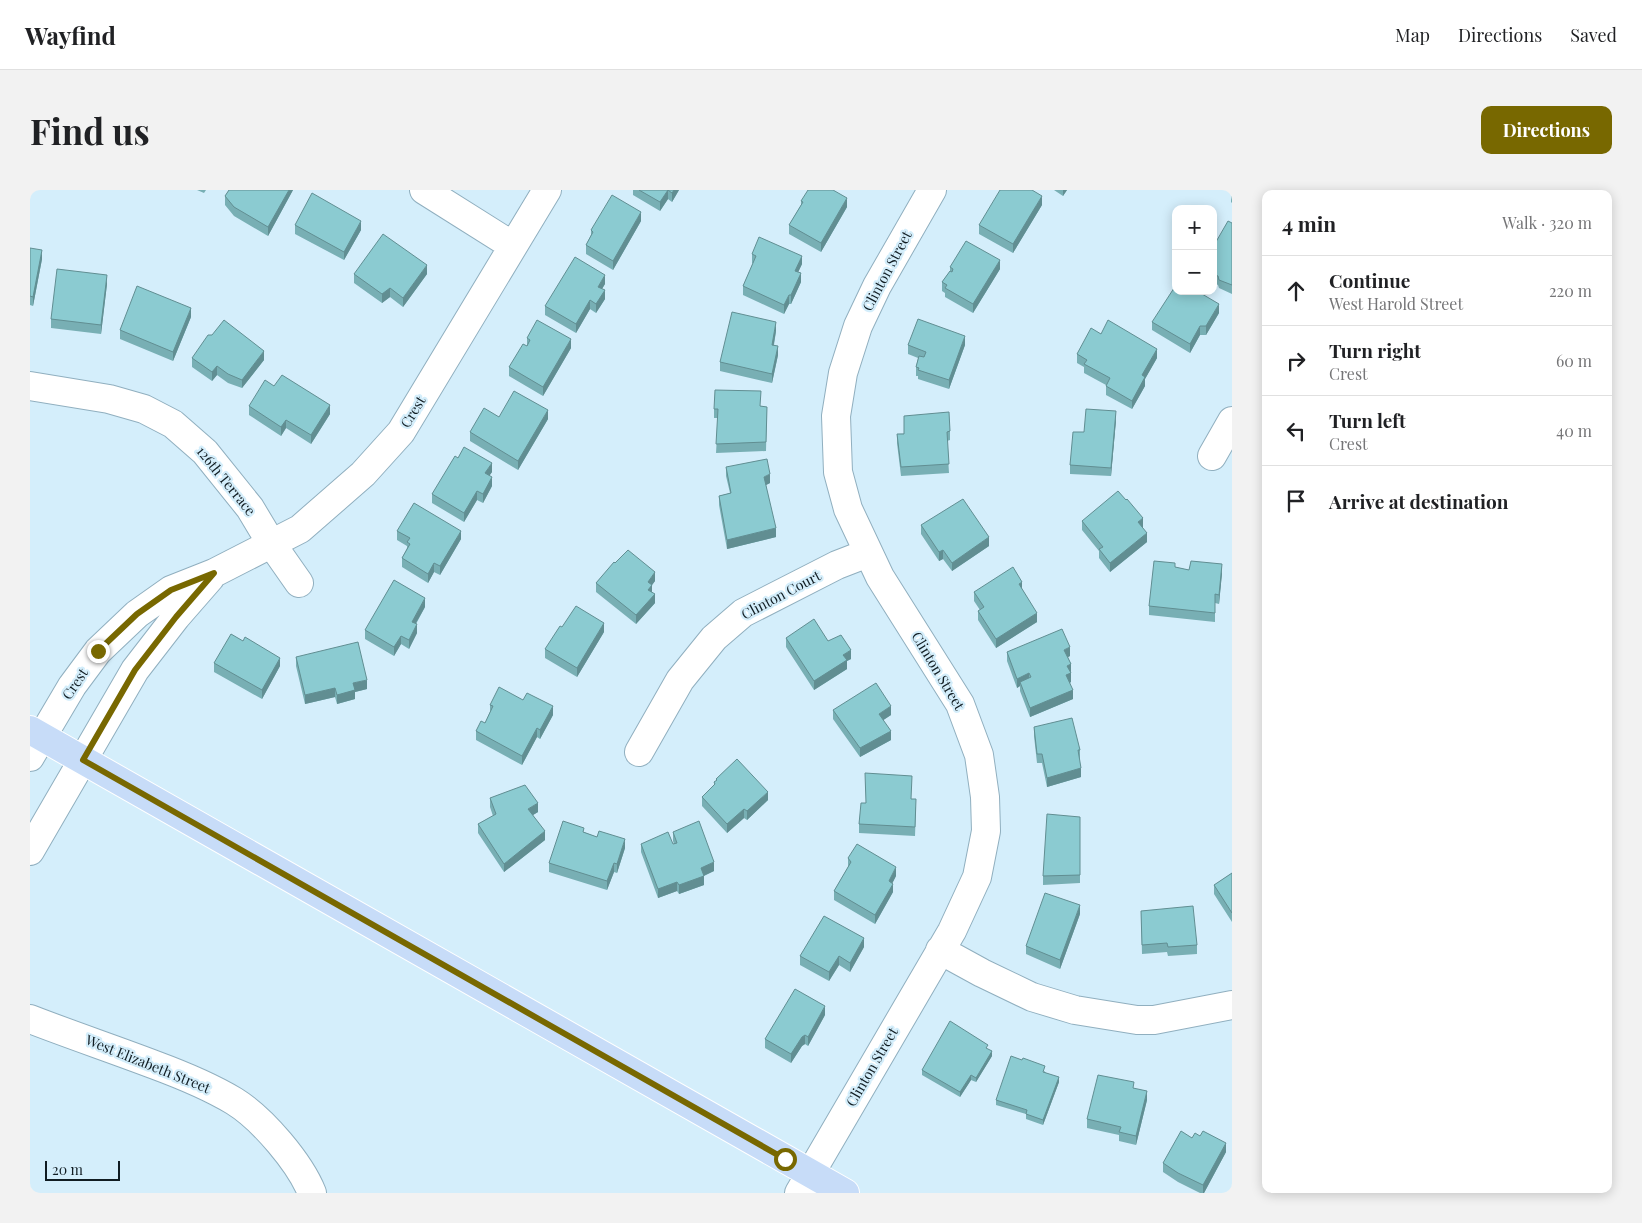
<!DOCTYPE html>
<meta charset="utf-8">
<style>
body{margin:0;font-family:"Playfair Display",serif;background:#f2f2f2;color:#202124}
.controls{position:absolute;right:15px;top:15px;display:grid;overflow:hidden;border-radius:10px;box-shadow:0 2px 12px #0003}
.controls button{width:45px;height:45px;display:grid;place-items:center;padding:0;border:0;border-bottom:1px solid #e0e0e0;background:#fff;color:#202124;font:25px sans-serif}
.scale{position:absolute;left:15px;bottom:12px;width:75px;box-sizing:border-box;padding-left:5px;border:2px solid #101c22;border-top:0;font-size:14px;line-height:18px;white-space:nowrap;color:#101c22;-webkit-text-stroke:4px #d4eefb;paint-order:stroke}
.stop{position:absolute;width:15px;height:15px;margin:-11px;border:4px solid #786800;border-radius:50%;background:#fff}
.stop.end{background:#786800;border-color:#fff;box-shadow:0 1px 5px #0008}
.list{margin:0;padding:0;list-style:none}
h2{display:flex;justify-content:space-between;align-items:center;height:65px;margin:0;padding:0 20px;font-size:21px}
h2 small{font-size:16px;font-weight:400;color:#757577}
.list li{display:grid;grid-template-columns:32px 1fr auto;gap:15px;align-items:center;box-sizing:border-box;height:70px;padding:0 20px;border-top:1px solid #e0e0e0}
.list b{display:block;font-size:19px;white-space:nowrap}
.list p{margin:0;font-size:16px;white-space:nowrap;color:#757577}
.list em{font-size:16px;font-style:normal;color:#757577}
.icon{flex:none;width:28px;height:28px;fill:none;stroke:currentColor;stroke-width:2;stroke-linecap:round;stroke-linejoin:round}
.map{position:relative;flex:none;width:1202px;height:1003px;overflow:hidden;border-radius:10px}
header{display:flex;align-items:center;gap:30px;box-sizing:border-box;height:70px;padding:0 25px;background:#fff;border-bottom:1px solid #e0e0e0}
header strong{font-size:24px}
nav{display:flex;gap:28px;margin-inline-start:auto;font-size:18px}
.intro{display:flex;align-items:center;justify-content:space-between;box-sizing:border-box;height:120px;padding:0 30px}
h1{margin:0;font-size:35px}
.button{padding:12px 22px;border-radius:10px;background:#786800;color:#fff;font-size:18px;font-weight:700}
main{display:flex;gap:30px;padding:0 30px}
aside{flex:1;background:#fff;border-radius:10px;box-shadow:0 2px 12px #0003}
.map>svg:first-child{display:block}
</style>
<header>
<strong>Wayfind</strong>
<nav><a>Map</a><a>Directions</a><a>Saved</a></nav>
</header>
<div class="intro"><h1>Find us</h1><a class="button">Directions</a></div>
<main>
<div class="map">
<svg width="1202" height="1003" viewBox="0 0 1202 1003">
<rect width="100%" height="100%" fill="#d4eefb"/>
<g fill="none" stroke-linecap="round" stroke-linejoin="round">
<defs>
<path id="minor" d="M394 0 483 56
M0 196 79 209 114 219 143 234 175 262 220 318 241 353 269 393
M1182 266 1202 231
M609 562 650 490 684 448 713 423 807 375 838 363
M0 567 42 496 68 461 107 424 141 400 184 383 270 339 333 284 371 242 517 0
M0 661 105 480 146 427 180 388
M910 760 952 783 1002 807 1045 820 1107 830H1124L1202 815
M0 829C41 845 83 859 125 875 152 885 179 896 204 911 233 929 270 973 282 1003
M769 1003 922 741 947 687 956 641 955 607 949 565 930 514 850 387 818 319 808 282 806 226 813 183 828 136 847 96 902 0"/>
<path id="major" d="M0 540 815 1003"/>
</defs>
<!-- minor casing -->
<use href="#minor" stroke="#90afbf" stroke-width="30"/>
<!-- major casing -->
<use href="#major" stroke="#fff" stroke-width="30"/>
<!-- minor -->
<use href="#minor" stroke="#fff" stroke-width="28"/>
<!-- major -->
<use href="#major" stroke="#c7dcf8" stroke-width="28"/>
</g>
<!-- wall -->
<path fill="#78afb4" d="M167 0H176L174 3Z
M199 0H263L238 46 204 26 195 15V6Z
M603 0H649L642 12 638 9 630 21 603 5Z
M1024 0H1037L1033 6Z
M1202 1V13L1201 12V3Z
M771 11 817 17 791 62 759 44V35L771 15Z
M1012 15 983 63 949 44V35Z
M611 31 583 80 556 64V55L561 45V40Z
M1202 33V104L1189 98 1188 95 1183 92V57Z
M265 35 331 40 314 70 265 44Z
M0 58 12 69 3 116 0 115Z
M722 64 772 74 768 82 771 92 761 114H759L754 124 713 105V96L723 73H722Z
M920 77 970 79 943 123 915 107V103L912 101V92L920 81Z
M324 84H397L373 117 360 107 352 113 324 93Z
M77 94 71 144 21 138V129Z
M575 94 572 99 575 109 566 123 560 119 546 143 515 125V116Z
M1189 123 1176 145H1170L1160 163 1122 140V132Z
M161 127 143 171 90 149V140Z
M746 141 744 155 748 165 742 193 690 181V172Z
M1071 144 1127 168 1115 189V196L1102 219 1076 205V195L1054 183V177L1047 173V164Z
M497 148 541 158 513 206 479 186V177L497 156Z
M878 155H935L919 199 888 189V186H886V177L888 168 878 164Z
M162 168 234 170 212 198 198 193 187 185 182 191 162 177Z
M244 196 300 224 281 254 256 238 251 246 219 225V216Z
M730 216 737 217 736 261 686 263 688 228H684V219Z
M469 227 518 229 488 280 440 251V242Z
M1086 230 1081 286 1040 284V275L1054 242Z
M920 241V250L917 251 919 283 871 286 867 253V244Z
M428 268 462 282 459 286 462 296 453 313 447 310 434 332 402 313V304Z
M696 277 740 293 736 295 746 347 697 359 689 315V306L700 303 696 286Z
M1052 331 1113 337H1112L1117 352 1080 382 1069 368V361L1052 340Z
M891 335 959 356 922 381 913 369 909 371 891 344Z
M367 341 431 349 410 385 404 382 398 393 372 377V368L377 358V356L367 350Z
M585 373 625 391 622 395V402L625 413 606 434 566 402V393Z
M1145 377 1159 380 1192 383 1189 414 1185 413V432L1119 425V416Z
M992 400 1007 432 966 458 948 430V421L950 420 944 411V402Z
M395 417 386 434 387 443 379 459 371 454 364 466 335 449V440Z
M574 442 547 487 515 468V459Z
M756 448 798 451 821 469 817 471V479L784 500 756 457Z
M213 451 250 476 232 509 184 482V473Z
M977 462 1040 466 1038 467 1041 474V492L1040 493 1043 509 1000 527 990 501V496L987 498 977 471Z
M266 467 337 499 325 502V509L307 514 305 507 275 514 266 476Z
M460 515 523 525 510 549 507 547 492 575 446 550V541L455 533 460 522Z
M803 520 861 525 853 530 861 550 830 567 803 529Z
M1004 537 1050 560V569H1049L1051 587 1017 597 1012 573H1007L1004 546Z
M686 589 738 610 717 630 714 628 697 643 672 616V607L684 596V592L686 591Z
M460 608 508 622 503 625 515 650 474 682 448 643V634L463 626 460 617Z
M881 609 886 618 885 646 829 643V634L835 613Z
M1050 627V693L1013 695V686Z
M554 642 595 658 587 683 584 682 577 700 519 682V673Z
M643 642 684 681 674 686V695L649 704 647 701 628 708 611 662V654H644L643 651Z
M818 668 866 686 862 693 863 702 845 734 804 710V701L818 677Z
M1202 683V732L1184 704V695Z
M1111 721 1167 755V764L1138 766 1137 762 1112 764Z
M1050 724 1030 779 996 764V756Z
M834 757 820 782 809 775 799 791 770 775V766Z
M795 825 778 856 775 854 772 856 761 873 735 858V849Z
M958 859 962 866 946 892 941 890 930 907 892 885V880Z
M1015 881V882L1029 892 1013 935 996 929V924L966 915V910Z
M1104 898 1117 910 1106 955 1089 951V945L1057 938V929Z
M1162 948 1196 962 1174 1003H1170L1148 992 1133 982V973Z"/>
<!-- shaded-wall -->
<path fill="#618e92" d="M259 0H263L238 46V37Z
M638 0V9L630 21V12Z
M644 0H649L642 12V3Z
M1033 0H1037L1033 6Z
M1012 6V15L983 63V54Z
M817 8V17L791 62V53Z
M611 22V31L583 80V71Z
M331 31V40L314 70V62Z
M12 60V69L3 116V107Z
M772 66V74L765 89V81Z
M970 70V79L943 123V114Z
M397 75V84L373 117V108Z
M771 83V92L761 114V105Z
M77 85V94L71 144V135Z
M575 85V94L568 105V97Z
M360 98V107L352 113V104Z
M575 100V109L566 123V114Z
M759 105V114L754 124V115Z
M560 110V119L546 143V134Z
M1189 114V123L1176 145V136Z
M161 118V127L143 171V162Z
M746 132V141L742 164V155Z
M1170 136V145L1160 163V154Z
M935 146V155L919 199V190Z
M541 149V158L513 206V197Z
M748 156V165L742 193V184Z
M1127 159V168L1115 189V196L1102 219V211L1112 185Z
M234 161V170L212 198V190Z
M187 176V185L182 191V182Z
M300 215V224L281 254V245Z
M518 220V229L488 280V271Z
M1086 221V230L1081 286V278Z
M256 230V238L251 246V237Z
M462 273V282L455 292V283Z
M740 284V293L734 296V287Z
M462 287V296L453 313V304Z
M447 301V310L434 332V323Z
M1113 328V337L1108 341V332Z
M746 338V347L697 359V350Z
M431 341V349L410 385V376Z
M1117 343V352L1080 382V373Z
M959 347V356L922 381V373Z
M913 360V369L909 371V362Z
M404 373V382L398 393V384Z
M1192 374V383L1189 414V405Z
M625 382V391L619 399 622 395V404L618 408V392Z
M992 392V401L989 394Z
M625 404V413L606 434V425Z
M395 408V417L382 440V432Z
M1007 423V432L966 458V449Z
M574 433V442L547 487V478Z
M387 434V443L379 459V450Z
M371 446V454L364 466V457Z
M1040 457V466L1034 469V460Z
M821 460V469L817 471V479L784 500V491L813 465Z
M250 468V476L232 509V500Z
M1041 474V492L1036 494 1037 476Z
M999 483V492H990V496L987 498V489Z
M337 490V499L325 502V509L307 514V505L323 493Z
M305 498V507L275 514V505Z
M1043 500V509L1000 527V518Z
M523 516V525L510 549V540Z
M861 516V525L849 533V524Z
M507 538V547L492 575V566Z
M861 541V550L830 567V558Z
M1051 578V587L1017 597V588Z
M738 602V610L717 630V621Z
M508 613V622L498 628V619Z
M714 619V628L697 643V634Z
M515 641V650L474 682V674Z
M595 649V658L587 683V674Z
M684 672V681L671 687V678Z
M584 673V682L577 700V691Z
M866 677V686L859 700V691Z
M674 686V695L649 704V695Z
M647 692V701L628 708V699Z
M863 694V702L845 734V725Z
M1050 715V724L1030 779V770Z
M834 748V757L820 782V773Z
M809 766V775L799 791V782Z
M795 816V825L778 856V847Z
M775 845V854L772 856 761 873V864L772 847Z
M962 861V866L946 892V888Z
M941 885V890L930 907V902Z
M1029 887V892L1013 935V930Z
M1117 901V910L1106 955V946Z
M1196 953V962L1174 1003H1173V995Z"/>
<!-- building -->
<path fill="#8bcbd1" stroke="#618e92" d="M199 0H259L238 37 204 17 195 6Z
M609 0H644L642 3 638 0 630 12Z
M778 0H803L817 8 791 53 759 35 773 12 771 11Z
M970 0H1002L1012 6 983 54 949 35Z
M282 3 331 31 314 62 265 35Z
M582 5 611 22 583 71 556 55 563 42 561 40Z
M1198 31 1202 33V95L1189 90 1188 86 1183 84V57Z
M353 44 397 75 373 108 360 98 352 104 324 84Z
M729 47 772 66 765 81 771 83 761 105H759L754 115 713 96 726 66 722 64Z
M936 51 970 70 943 114 915 98 917 95 912 92 920 81 922 82 923 79 920 77Z
M0 58 12 60 3 107 0 106Z
M545 67 575 85 568 97 575 100 566 114 560 110 546 134 515 116Z
M27 79 77 85 71 135 21 129Z
M1146 95V101H1167L1189 114 1176 136H1170L1160 154 1122 132Z
M107 96 161 118 143 162 90 140Z
M702 122 746 132 742 155 748 156 742 184 690 172Z
M888 129 935 146 919 190 888 180 889 178 886 177 889 166 894 167 896 162 878 155Z
M194 130 234 161 212 190 198 184 187 176 182 182 162 168 178 145H182Z
M507 130 541 149 513 197 479 177 493 154 497 156 500 150 497 148Z
M1078 130 1127 159 1112 185 1115 187 1102 211 1076 196 1080 188 1054 174 1057 170 1047 164 1061 138 1071 144Z
M252 185 300 215 281 245 256 230 251 237 219 216 235 190 244 196Z
M685 200 731 201 730 216 737 217 736 252 686 254 688 219H684Z
M484 201 518 220 488 271 440 242 454 218 469 227Z
M1056 219 1086 221 1081 278 1040 275 1043 242H1054Z
M919 222 920 241 917 242 919 274 871 277 867 244H874V226Z
M434 257 462 273 455 283 462 287 453 304 447 301 434 323 402 304 425 266 428 268Z
M737 269 740 284 734 287 746 338 697 350 689 306 701 303 696 277Z
M1088 301 1096 310 1097 309 1113 328 1108 332 1117 343 1080 373 1069 359 1073 357 1052 331Z
M933 309 959 347 922 373 913 360 909 362 891 335Z
M384 313 431 341 410 376 404 373 398 384 372 368 380 354 377 352 380 348 367 341Z
M598 360 625 382 618 392 622 395 618 400 625 404 606 425 566 393 584 372 585 373Z
M1124 371 1145 373V377L1159 380 1161 371 1192 374 1189 405 1185 404V423L1119 416Z
M983 377 992 392 989 394 1007 423 966 449 948 421 954 417 944 402Z
M364 390 395 408 382 432 387 434 379 450 371 446 364 457 335 440Z
M546 416 574 433 547 478 515 459 530 436 532 437Z
M784 429 798 451 811 445 821 460 813 465 817 470 784 491 756 448Z
M1032 439 1040 457 1034 460 1041 474 1037 476 1041 483 1036 485 1043 500 1000 518 990 492 1001 487 999 483 987 489 977 462Z
M201 444 213 451 215 447 250 468 232 500 184 473Z
M328 452 337 490 323 493 325 500 307 505 305 498 275 505 266 467Z
M846 493 861 516 849 524 861 541 830 558 803 520Z
M469 497 493 510 497 503 523 516 510 540 507 538 492 566 446 541 451 531 455 533 463 516 460 515Z
M1042 528 1050 560H1048L1051 578 1017 588 1012 564H1007L1004 537Z
M707 569 738 602 717 621 714 619 697 634 672 607 685 594 684 592 687 590 686 589Z
M835 583 882 586 881 609H886L885 637 829 634 831 613H836Z
M495 595 508 613 498 619 515 641 474 674 448 634 466 624 460 608Z
M1017 624 1050 627V685L1013 686Z
M533 631 554 638 553 642 567 647 569 641 595 649 587 674 584 673 577 691 519 673Z
M669 631 684 672 671 678 674 686 649 695 647 692 628 699 611 654 638 642 643 654 647 653 643 642Z
M827 654 866 677 859 691 863 694 845 725 804 701 821 672 818 668Z
M1202 683V723L1184 695Z
M1015 703 1050 715 1030 770 996 756Z
M1163 716 1167 755 1138 757 1137 753 1112 755 1111 721Z
M794 726 834 748 820 773 809 766 799 782 770 766Z
M765 799 795 816 778 847 775 845 772 847 761 864 735 849Z
M920 831 958 855 956 858 962 861 946 888 941 885 930 902 892 880Z
M981 866 992 870 993 868 1015 876 1013 882 1029 887 1013 930 996 924 997 920 966 910Z
M1068 885 1104 892 1103 898 1117 901 1106 946 1089 942 1091 937 1057 929Z
M1151 941 1162 948 1165 943 1170 946 1173 941 1196 953 1173 995 1148 983 1133 973Z"/>
<g fill="none" stroke-linecap="round" stroke-linejoin="round">
<!-- route -->
<path stroke="#786800" stroke-width="6" d="M68 461 107 424 141 400 184 383 146 427 105 480 53 570 755 969"/>
</g>
<g text-anchor="middle" stroke-width="4.5" stroke-linejoin="round" paint-order="stroke">
<!-- street labels -->
<g font-size="14" fill="#101c22" stroke="#d4eefb">
<text transform="translate(857 81) rotate(-62)" y="5">Clinton Street</text>
<text transform="translate(383 222) rotate(-59)" y="5">Crest</text>
<text transform="translate(196 291) rotate(51)" y="5">126th Terrace</text>
<text transform="translate(751 405) rotate(-28)" y="5">Clinton Court</text>
<text transform="translate(908 481) rotate(59)" y="5">Clinton Street</text>
<text transform="translate(45 494) rotate(-56)" y="5">Crest</text>
<text transform="translate(118 874) rotate(22)" y="5">West Elizabeth Street</text>
<text transform="translate(842 877) rotate(-60)" y="5">Clinton Street</text>
</g>
</g>
</svg>
<div class="controls">
<button>+</button>
<button>−</button>
</div>
<div class="scale">20 m</div>
<div class="stop" style="left:755px;top:969px"></div>
<div class="stop end" style="left:68px;top:461px"></div>
</div>
<aside>
<h2>4 min<small>Walk · 320 m</small></h2>
<ul class="list">
<li><svg class="icon" aria-label="ahead" viewBox="0 0 24 24"><path d="M12 20V5M6 11l6-6 6 6"/></svg><div><b>Continue</b><p>West Harold Street</p></div><em>220 m</em></li>
<li><svg class="icon" aria-label="right" viewBox="0 0 24 24"><path d="M7 20v-9h11M14 6l5 5-5 5"/></svg><div><b>Turn right</b><p>Crest</p></div><em>60 m</em></li>
<li><svg class="icon" aria-label="left" viewBox="0 0 24 24"><path d="M17 20v-9H6M10 6l-5 5 5 5"/></svg><div><b>Turn left</b><p>Crest</p></div><em>40 m</em></li>
<li><svg class="icon" aria-label="arrive" viewBox="0 0 24 24"><path d="M6 21V4h12l-3 4 3 4H6"/></svg><div><b>Arrive at destination</b></div></li>
</ul>
</aside>
</main>
